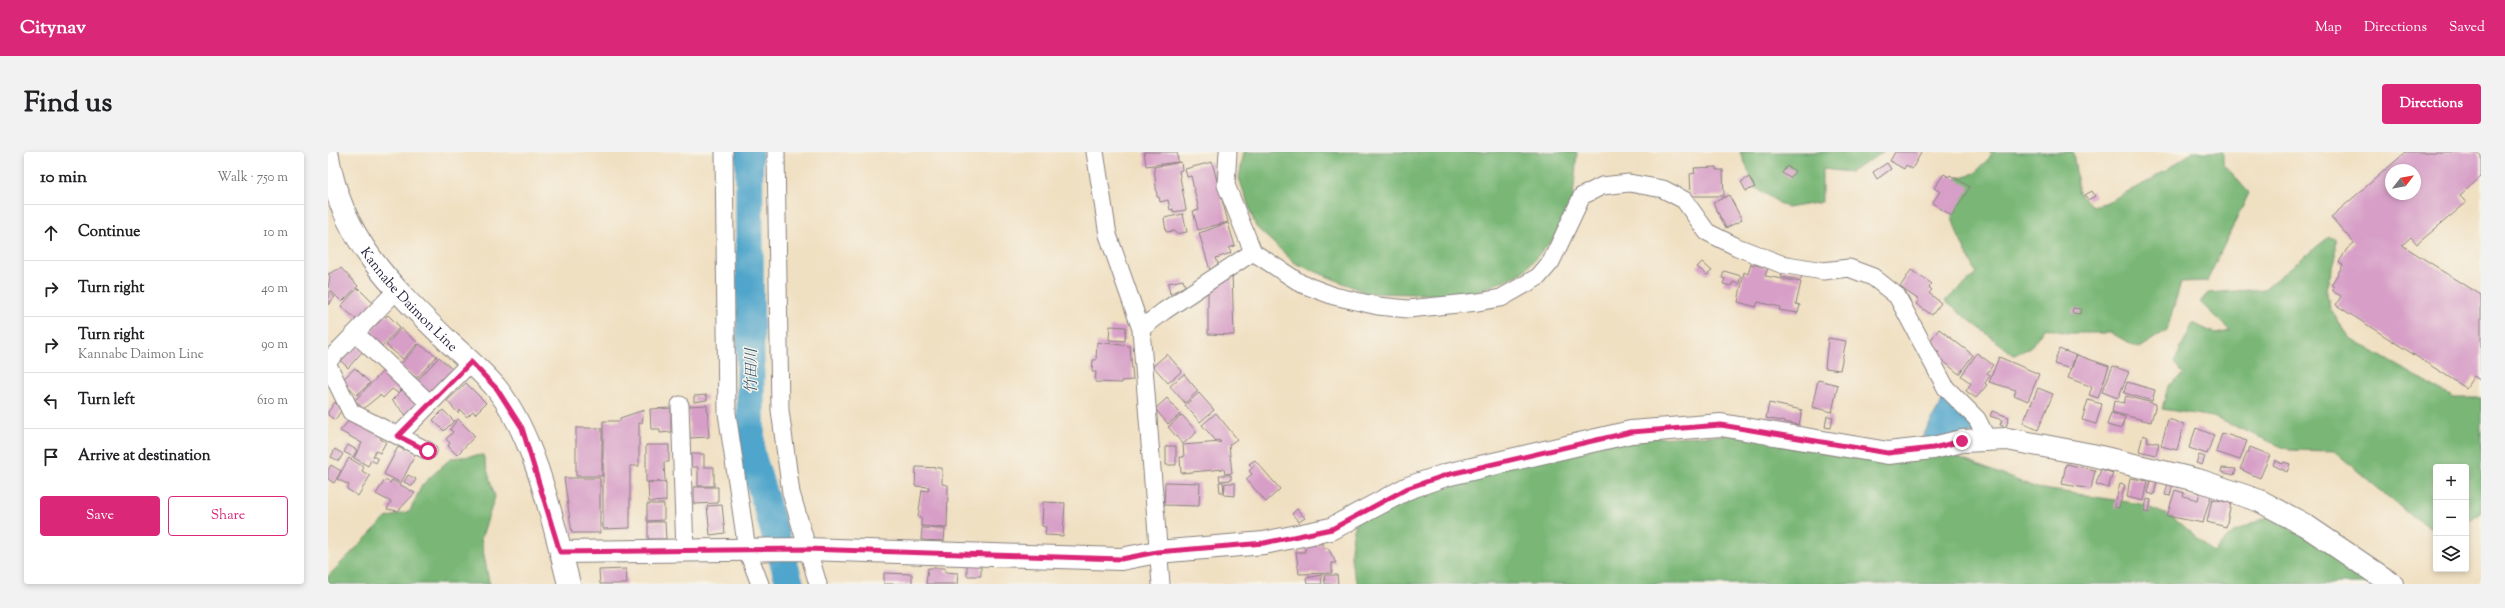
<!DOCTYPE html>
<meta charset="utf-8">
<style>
body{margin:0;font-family:"Sorts Mill Goudy","Noto Serif JP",serif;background:#f2f2f2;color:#202124}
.controls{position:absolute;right:12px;bottom:12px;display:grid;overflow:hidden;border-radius:4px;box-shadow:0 2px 6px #0003}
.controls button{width:36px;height:36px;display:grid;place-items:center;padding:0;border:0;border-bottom:1px solid #e0e0e0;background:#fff;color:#202124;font:20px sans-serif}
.compass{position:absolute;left:2057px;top:12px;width:36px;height:36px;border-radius:50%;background:#fff;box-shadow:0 2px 6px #0003;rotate:59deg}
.stop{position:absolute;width:12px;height:12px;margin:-9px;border:3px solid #db2777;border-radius:50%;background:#fff}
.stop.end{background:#db2777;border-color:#fff;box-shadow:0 1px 4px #0008}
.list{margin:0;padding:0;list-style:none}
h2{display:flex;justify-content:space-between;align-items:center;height:52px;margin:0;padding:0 16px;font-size:17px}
h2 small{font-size:13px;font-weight:400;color:#757577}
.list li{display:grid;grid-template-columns:26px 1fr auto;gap:12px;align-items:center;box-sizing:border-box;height:56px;padding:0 16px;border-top:1px solid #e0e0e0}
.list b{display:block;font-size:15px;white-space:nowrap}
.list p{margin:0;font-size:13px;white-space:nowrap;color:#757577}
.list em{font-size:13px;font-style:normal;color:#757577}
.actions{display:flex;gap:8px;padding:12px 16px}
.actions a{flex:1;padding:9px 0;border:1px solid #db2777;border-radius:4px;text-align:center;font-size:14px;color:#db2777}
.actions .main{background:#db2777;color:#fff}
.icon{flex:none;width:22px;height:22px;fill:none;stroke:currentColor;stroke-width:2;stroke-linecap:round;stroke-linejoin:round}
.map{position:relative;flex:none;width:2153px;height:432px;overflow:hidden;border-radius:4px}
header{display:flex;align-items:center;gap:24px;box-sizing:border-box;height:56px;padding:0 20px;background:#db2777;color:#fff}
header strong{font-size:19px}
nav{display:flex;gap:22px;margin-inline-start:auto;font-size:14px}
.intro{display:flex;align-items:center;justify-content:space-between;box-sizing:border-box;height:96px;padding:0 24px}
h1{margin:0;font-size:28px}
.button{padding:10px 18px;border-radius:4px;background:#db2777;color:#fff;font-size:14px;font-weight:700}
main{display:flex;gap:24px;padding:0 24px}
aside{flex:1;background:#fff;border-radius:4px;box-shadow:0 2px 6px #0003}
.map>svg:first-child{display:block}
</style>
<header>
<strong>Citynav</strong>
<nav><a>Map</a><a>Directions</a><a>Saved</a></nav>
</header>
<div class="intro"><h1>Find us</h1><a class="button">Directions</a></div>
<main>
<aside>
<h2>10 min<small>Walk · 750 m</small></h2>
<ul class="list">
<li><svg class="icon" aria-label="ahead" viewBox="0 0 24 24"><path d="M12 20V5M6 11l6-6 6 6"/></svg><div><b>Continue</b></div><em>10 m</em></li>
<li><svg class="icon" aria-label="right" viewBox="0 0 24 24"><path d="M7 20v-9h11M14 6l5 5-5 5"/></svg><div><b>Turn right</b></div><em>40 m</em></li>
<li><svg class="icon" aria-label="right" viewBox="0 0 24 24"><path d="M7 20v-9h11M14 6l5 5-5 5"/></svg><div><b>Turn right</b><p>Kannabe Daimon Line</p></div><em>90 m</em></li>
<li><svg class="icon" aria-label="left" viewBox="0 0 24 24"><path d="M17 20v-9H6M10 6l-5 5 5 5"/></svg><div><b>Turn left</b></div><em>610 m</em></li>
<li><svg class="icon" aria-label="arrive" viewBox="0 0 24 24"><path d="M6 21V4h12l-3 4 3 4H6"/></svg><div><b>Arrive at destination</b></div></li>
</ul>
<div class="actions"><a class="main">Save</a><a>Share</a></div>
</aside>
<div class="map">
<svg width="2153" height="432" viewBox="0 0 2153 432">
<rect width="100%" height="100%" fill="#f7f3e8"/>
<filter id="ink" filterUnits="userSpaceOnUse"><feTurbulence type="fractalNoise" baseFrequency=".025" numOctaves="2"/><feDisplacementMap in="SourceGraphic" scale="8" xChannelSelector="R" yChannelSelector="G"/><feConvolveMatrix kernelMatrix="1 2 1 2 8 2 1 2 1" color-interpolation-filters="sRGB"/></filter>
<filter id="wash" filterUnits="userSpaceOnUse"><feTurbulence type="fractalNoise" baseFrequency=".012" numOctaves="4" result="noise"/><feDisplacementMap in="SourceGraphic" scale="16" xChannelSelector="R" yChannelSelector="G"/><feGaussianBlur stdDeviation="0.9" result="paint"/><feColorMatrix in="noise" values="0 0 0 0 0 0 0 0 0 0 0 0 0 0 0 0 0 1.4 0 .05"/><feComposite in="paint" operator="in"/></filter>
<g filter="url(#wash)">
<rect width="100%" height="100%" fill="#f0e0c2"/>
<!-- forest -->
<path fill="#7ab777" stroke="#4e6c59" d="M916 0H1249L1245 46 1232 80 1194 121 1141 143 1039 141 967 111 928 75 911 26Z
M1412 0H1556L1522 20 1494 17V50L1459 56 1428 36Z
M1662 0H1745L1751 41 1764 54 1777 51 1823 28 1865 0H1895V11L1921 41 1879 129 1853 130 1839 178 1811 196 1783 181H1740L1716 176 1702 196 1686 203 1617 149 1649 122C1631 86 1619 69 1623 28L1647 21 1663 4Z
M2001 85 2008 87V105L1998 136 2002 157 2022 186 2126 246H2153V360L2138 372V315H2108V379L2077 359 2006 299 1961 298 1885 265 1834 257 1840 234 1856 222 1846 211 1865 171 1888 182 1902 179 1872 150 1880 141 1936 137Z
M1400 283 1625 304 1709 336 1813 352 1844 365 1885 400 1907 380 1940 364 2059 432H1030C1020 410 1022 393 1028 370L1120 325 1297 287Z
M155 303 167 345 153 387 161 430 163 432H0V424L58 366 82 359 94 333 123 306Z"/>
<!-- water -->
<path fill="#4fa5cb" stroke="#386483" d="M1616 246 1637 260 1648 281 1592 289Z"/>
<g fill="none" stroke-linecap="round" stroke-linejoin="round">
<!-- river -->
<path stroke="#4fa5cb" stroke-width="28" d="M421 0 423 301 462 432"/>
</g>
<g id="blocks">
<!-- building -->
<path fill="#d79fc7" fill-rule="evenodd" d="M816 0H849L850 10 818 14Z
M1567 0H1591L1593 1 1584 17 1578 13 1576 17 1562 9Z
M2078 0H2150L2153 4V25L2132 43 2138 51 2089 92 2083 85 2074 93 2153 143V229L2146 224 2138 236 2008 153 2013 144 2004 139 2006 135 2003 133 2015 113 2011 110 2019 97 2026 91 2003 65ZM2063 18H2087V42H2063Z
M853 10 854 18 851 19 858 58 845 60V57L842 58 840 48 832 50 831 45H829L826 15Z
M884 10 900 70 870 78 865 59 871 58 863 24 859 25 857 17Z
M1559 11 1563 17 1549 27 1545 20Z
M1459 14 1467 19 1462 26 1454 21Z
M1388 15V18H1395L1396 44H1363L1362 22 1367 21 1366 16Z
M1616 22 1621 25 1622 23 1642 35 1624 64 1604 51 1612 40 1606 36Z
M1421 25 1427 35 1418 39 1413 30Z
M1764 39 1767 44 1760 48 1757 43Z
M1401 43 1414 68 1398 76 1385 51Z
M855 62 859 80 848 82 847 79 838 80 836 66Z
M900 71 907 94 901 96 903 101 888 106 890 112 882 118 871 81Z
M1374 110 1384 119 1379 123 1369 115Z
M1423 112 1440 116 1437 124 1473 130 1468 152 1472 153 1470 161 1451 158 1452 155 1430 150 1428 155 1410 150 1416 120 1420 122Z
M13 116 30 134 14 150 0 136 2 124 0 122Z
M1455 118 1474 120 1473 128 1453 125Z
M1583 118 1604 132 1601 135 1604 138 1601 141 1613 151 1604 163 1588 152 1591 148 1572 135Z
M1396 119 1413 124 1411 132 1405 130 1403 134 1395 132 1397 127 1394 126Z
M904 121 906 183 880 182V136Z
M855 128 857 134 842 142 840 131Z
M30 136 44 150V153L29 168 13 154Z
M0 139 7 145 0 153Z
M1745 156 1753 157 1752 162 1744 161Z
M54 161 58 165 60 163 72 175 52 196 38 183 52 169 49 166Z
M782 174 798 175 797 189 781 188Z
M73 176 90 191 75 207 58 193Z
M1611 177 1645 203 1631 222 1608 203 1611 200 1603 195 1605 192 1601 190Z
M1500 186 1518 189 1512 218 1497 216Z
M769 190 802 194 805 228 794 229V231L767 230 768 220H764L765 208H768Z
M28 192 35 199 20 216 13 209Z
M91 192 109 204 89 226 71 214Z
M1731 197 1747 203 1743 217 1726 212Z
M1649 201 1665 213 1659 221 1662 223 1657 231 1659 233 1648 246 1638 239 1643 231 1633 224Z
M839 202 854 219 840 231 825 214Z
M1749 203 1781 214 1770 246 1761 243 1764 235 1740 226Z
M111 205 125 218 103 242 87 231Z
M1671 205 1711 222 1700 249 1686 243 1688 238 1661 230Z
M1785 214 1801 220 1790 246 1774 240Z
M27 216 42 231 29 243 14 228Z
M56 218 75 236 70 241 64 237 55 246 52 243 35 257 27 248Z
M856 222 870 239 857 251 842 234Z
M1490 228 1510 233 1504 260 1484 255Z
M1799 230 1827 238 1824 249 1796 241Z
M138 231 158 251 147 262 145 259 139 265 132 258 130 261 119 249Z
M76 236 90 249V255L80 265 64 248Z
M1710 236 1725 242 1710 278 1695 271Z
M871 241 886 258 872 270 857 253Z
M379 243V248L366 250V244Z
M1798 244 1828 252 1823 270 1784 260 1786 249 1796 251Z
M839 246 853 262 840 272 827 257Z
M1760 248 1774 252 1768 272 1754 268Z
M7 250 13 259 7 268 0 263V260Z
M1441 251 1474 258 1471 273 1438 266Z
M379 253 381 285 362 286 360 254Z
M343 256V280L332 281V277H323L322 257Z
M115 258 126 269 116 279 105 268Z
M316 258 314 271H311V314H302V376L275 377V269H292V266Z
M1664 259 1681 265 1678 275 1672 273 1674 268 1662 264Z
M888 261 909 287 901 293 904 321 897 322 896 317 853 321 852 305H856L855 293 893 290 890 288 888 289 874 273Z
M1783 261 1797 265 1793 277 1779 273Z
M854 263 869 280 855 292 840 275Z
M1499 264 1505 265 1503 276 1497 275Z
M22 267 55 283 52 287 58 290 52 301 48 299 45 304 50 307 48 311 43 308 40 314 26 306 34 291 12 279Z
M130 267 147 284 129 303 120 294 122 291 118 287 125 280 122 277Z
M1840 267 1856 272 1849 298 1833 294Z
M248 276H274V324H248Z
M1868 276 1886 283 1879 302 1861 296Z
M1894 281 1919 289 1912 308 1888 300Z
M1815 283 1820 285 1819 289 1831 291 1828 303 1811 299Z
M20 293 29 298 25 305 16 300Z
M318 293H341V310H336L337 330H318Z
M838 294H848V313H838Z
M70 295 76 298 78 295 88 301 73 331 56 322Z
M1922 295 1942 303 1932 326 1912 317Z
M7 297 15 302 11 309 3 305Z
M363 302H376V315H386V334H370V315H363Z
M1871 303 1877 305 1874 313 1868 311Z
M21 306 36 315 34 319 42 324 30 344 19 337 21 333 9 327Z
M927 308 952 337 938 350 918 327 924 322 921 319 928 312 924 315 921 312Z
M1947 308 1955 312 1956 310 1962 312 1959 320 1945 313Z
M1738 312 1767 318 1763 337 1734 332Z
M3 313 13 319 6 331 0 327V318Z
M588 315 614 316V332L620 333 619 376 593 374V366L590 365 594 338 600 339 601 335 587 334Z
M1894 316 1908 317 1906 323 1893 320Z
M1773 317 1785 321 1780 336 1768 332Z
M80 323 88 327 84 334 76 330Z
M891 323H903V328L892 329Z
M236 326H272V381H244Z
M1802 326 1820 329 1816 349 1799 345Z
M57 328 62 331 64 328 87 341 70 359 59 357 63 350 48 342Z
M1823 328 1829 329 1826 343 1820 341Z
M320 330H338V349L321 350Z
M837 330 872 331 871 354 836 353Z
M891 330H895L896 340H892Z
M897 331H907V344L896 343Z
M1840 331 1845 332 1842 344 1837 343Z
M1792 332 1797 333 1791 356 1786 355Z
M366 335H390V351L366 352Z
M1847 338 1856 341 1855 344 1870 348 1872 340 1883 343 1875 371 1839 364Z
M1819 347 1823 348 1821 361 1816 360Z
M1884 347 1903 351 1898 375 1879 370Z
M715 350 737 351 735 384 717 383 718 375 714 374Z
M319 352H336V368L319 369Z
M394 353 397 381 382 383 379 354Z
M969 357 977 366 971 370 964 362Z
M320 370H337L338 387H320Z
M594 376 617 377 616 389 593 388Z
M977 392H995V396H1000L1008 411H1004V421L971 422 968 400H977Z
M639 412H653V424H639Z
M600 416H617V420L630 421 629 432H598Z
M298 417 299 432H272L271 418Z
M556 421 584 422V432H556Z
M993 423 994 432H979L978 426Z
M996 423H1009L1010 432H997Z"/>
</g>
</g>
<g filter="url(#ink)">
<use href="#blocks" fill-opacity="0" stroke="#89817e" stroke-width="1"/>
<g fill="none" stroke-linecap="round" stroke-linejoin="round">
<defs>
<path id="minor" d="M396 0 399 261 419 398 432 432
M448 0 452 258 463 341 490 432
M767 0 780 83 813 177 833 432
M900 0 898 33 925 100 974 132 1006 144 1050 154 1080 157 1150 150 1173 146 1210 125 1223 110 1254 44 1274 34 1301 31 1335 37 1356 48 1379 80 1409 95 1453 112 1495 119 1521 116 1545 125 1569 144 1618 236 1649 267 1659 287
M813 177 836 159 925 100
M27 181 102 252
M0 209 68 139
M0 213 23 260 100 299
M352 253 357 400
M70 284 143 210"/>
<path id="tertiary" d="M233 400 478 397 793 407 829 400 936 391 1003 377 1080 336 1118 323 1303 280 1393 273 1560 301 1605 296 1634 289 1679 287 1764 303 1873 329 1932 349 1977 373 2064 432"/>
<g id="primary">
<path id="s1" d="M0 5C14 89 66 137 124 193 139 207 156 221 169 237 208 286 225 371 241 432"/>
</g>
</defs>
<!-- minor casing -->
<use href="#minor" stroke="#89817e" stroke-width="19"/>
<!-- tertiary casing -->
<use href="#tertiary" stroke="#89817e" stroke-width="24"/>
<!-- primary casing -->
<use href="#primary" stroke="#89817e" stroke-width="24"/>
<!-- minor -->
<use href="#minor" stroke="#fff" stroke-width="17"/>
<!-- tertiary -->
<use href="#tertiary" stroke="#fff" stroke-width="22"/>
<!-- primary -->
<use href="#primary" stroke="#fff" stroke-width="22"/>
</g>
</g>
<g fill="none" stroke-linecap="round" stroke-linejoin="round" filter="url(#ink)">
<!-- route -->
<path stroke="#db2777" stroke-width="5" d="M100 299 70 284 143 210 169 237 194 276 232 400 478 397 793 407 829 400 936 391 1004 377 1080 336 1118 323 1303 280 1393 273 1560 301 1605 296 1634 289"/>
</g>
<g text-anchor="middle" stroke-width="3" stroke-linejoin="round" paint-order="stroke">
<!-- street labels -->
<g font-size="14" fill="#22223b" stroke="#f7f3e8">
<text dy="5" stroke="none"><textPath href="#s1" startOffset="167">Kannabe Daimon Line</textPath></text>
</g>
<!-- water labels -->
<g font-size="15" font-style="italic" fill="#345675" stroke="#f7f3e8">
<text transform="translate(423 219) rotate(-90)" y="5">竹田川</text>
</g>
</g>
</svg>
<div class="controls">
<button>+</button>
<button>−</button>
<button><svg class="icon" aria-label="layers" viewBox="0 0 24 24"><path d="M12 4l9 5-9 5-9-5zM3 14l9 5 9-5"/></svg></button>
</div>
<svg class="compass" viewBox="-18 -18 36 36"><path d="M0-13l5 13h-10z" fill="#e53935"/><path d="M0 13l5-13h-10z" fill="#757577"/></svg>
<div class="stop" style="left:100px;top:299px"></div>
<div class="stop end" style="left:1634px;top:289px"></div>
</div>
</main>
